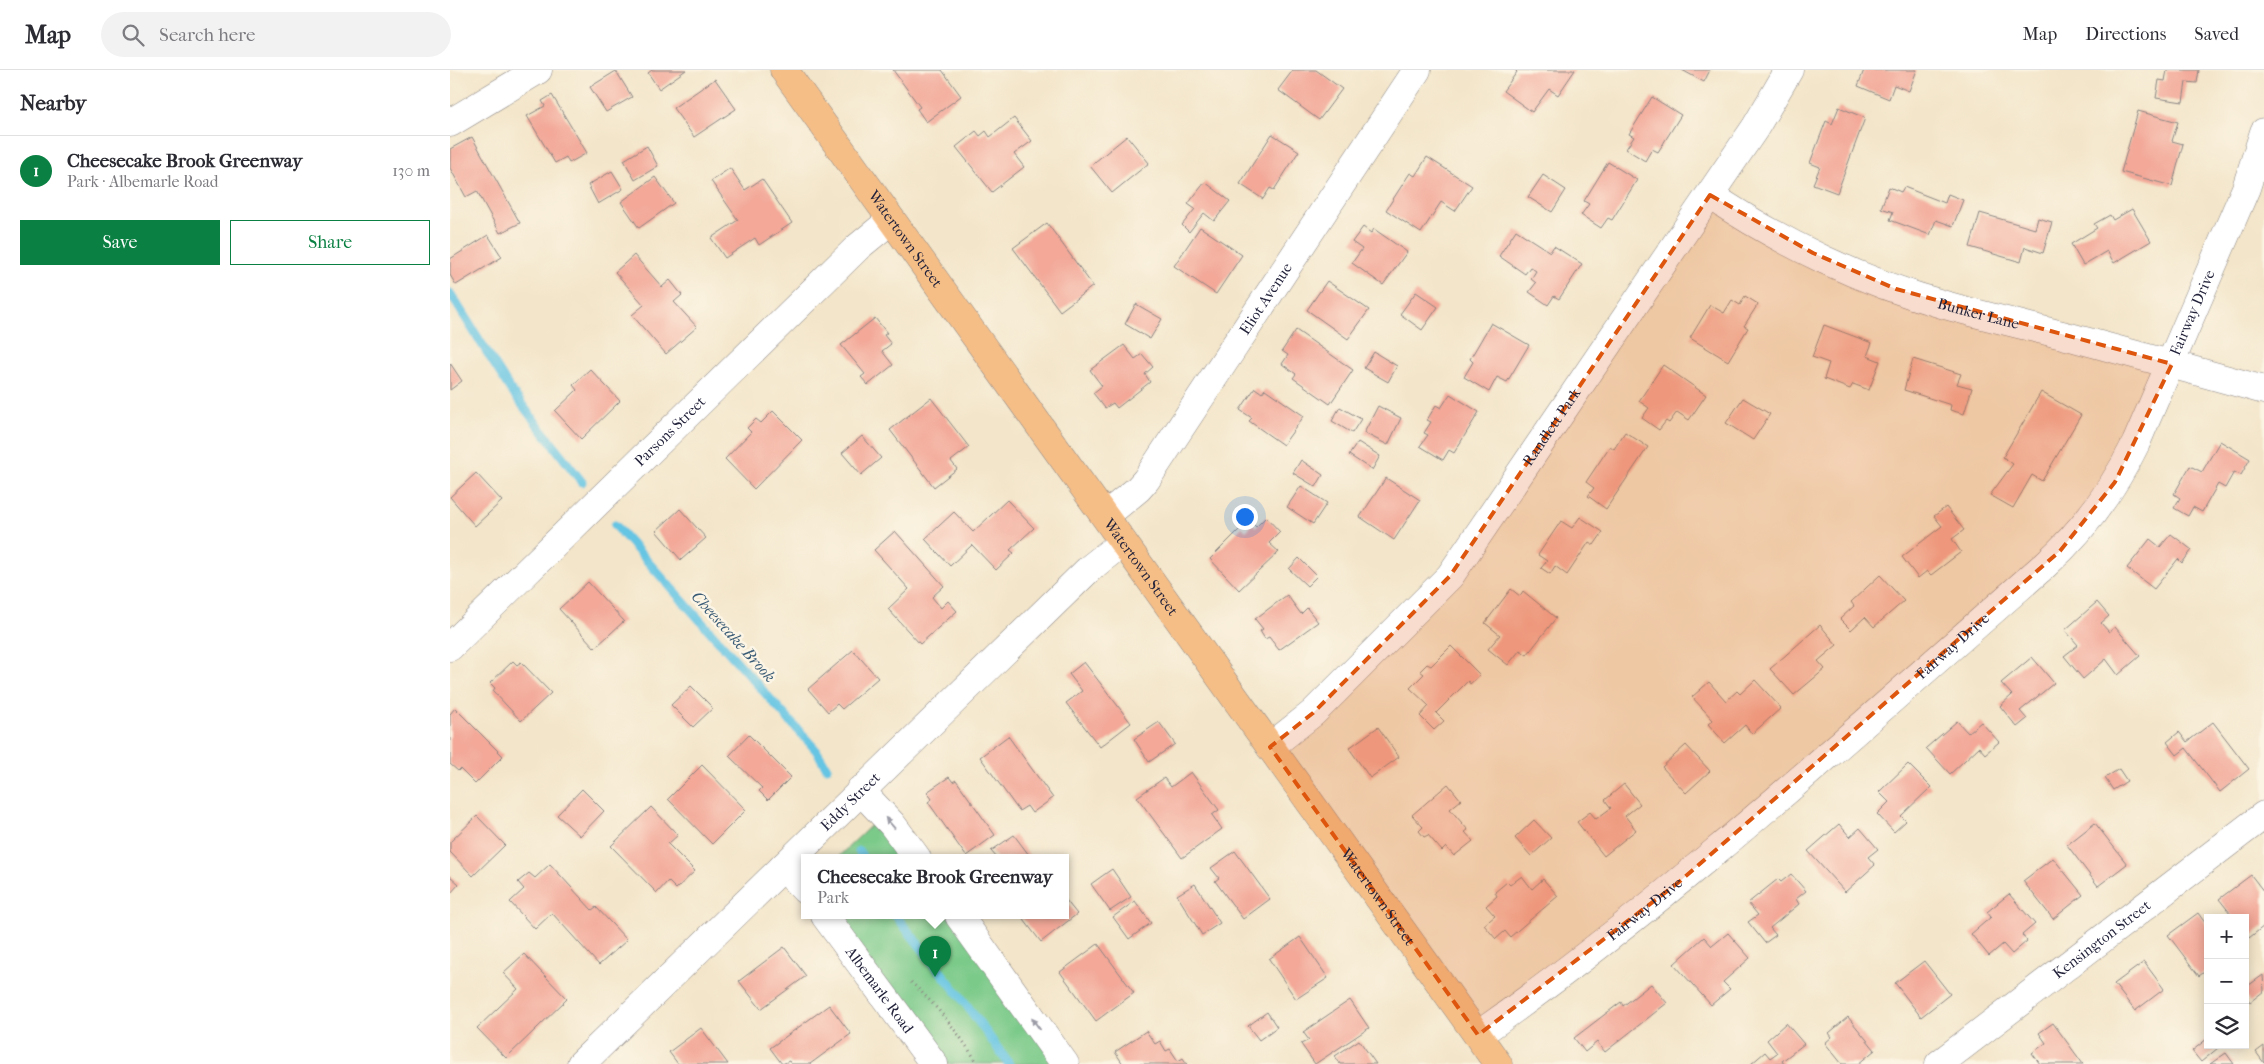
<!DOCTYPE html>
<meta charset="utf-8">
<style>
body{margin:0;font-family:"IM FELL French Canon",serif;background:#f2f2f3;color:#2b2b33}
.controls{position:absolute;right:15px;bottom:15px;display:grid;overflow:hidden;border-radius:0px;box-shadow:0 2px 12px #0003}
.controls button{width:45px;height:45px;display:grid;place-items:center;padding:0;border:0;border-bottom:1px solid #e1e1e2;background:#fff;color:#2b2b33;font:25px sans-serif}
.you{position:absolute;left:794px;top:446px;width:18px;height:18px;margin:-12px;border:4px solid #fff;border-radius:50%;background:#1a73e8;box-shadow:0 0 0 8px #1a73e833}
.badge{display:grid;place-items:center;width:32px;height:32px;border-radius:50%;background:#0b8043;color:#fff;font-size:16px;font-weight:700}
.pin{position:absolute;translate:-50% -41px;filter:drop-shadow(0 1px 2px #0008)}
.pin::after{content:'';position:absolute;top:26px;width:18px;height:15px;background:inherit;clip-path:polygon(0 0,100% 0,50% 100%)}
.popup{position:absolute;left:351px;top:784px;width:268px;height:65px;box-sizing:border-box;display:grid;place-content:center;border-radius:0px;background:#fff;filter:drop-shadow(0 1px 4px #0005);font-size:16px;white-space:nowrap;color:#7c7c81}
.popup b{font-size:19px;color:#2b2b33}
.popup::after{content:'';position:absolute;left:50%;top:100%;margin-left:-10px;border:10px solid transparent;border-top-color:#fff}
.list{margin:0;padding:0;list-style:none}
h2{display:flex;justify-content:space-between;align-items:center;height:65px;margin:0;padding:0 20px;font-size:21px}
h2 small{font-size:16px;font-weight:400;color:#7c7c81}
.list li{display:grid;grid-template-columns:32px 1fr auto;gap:15px;align-items:center;box-sizing:border-box;height:70px;padding:0 20px;border-top:1px solid #e1e1e2}
.list b{display:block;font-size:19px;white-space:nowrap}
.list p{margin:0;font-size:16px;white-space:nowrap;color:#7c7c81}
.list em{font-size:16px;font-style:normal;color:#7c7c81}
.actions{display:flex;gap:10px;padding:15px 20px}
.actions a{flex:1;padding:11px 0;border:1px solid #0b8043;border-radius:0px;text-align:center;font-size:18px;color:#0b8043}
.actions .main{background:#0b8043;color:#fff}
.icon{flex:none;width:28px;height:28px;fill:none;stroke:currentColor;stroke-width:2;stroke-linecap:round;stroke-linejoin:round}
.map{position:relative;flex:none;width:1814px;height:994px;overflow:hidden}
header{display:flex;align-items:center;gap:30px;box-sizing:border-box;height:70px;padding:0 25px;background:#fff;border-bottom:1px solid #e1e1e2}
header strong{font-size:24px}
nav{display:flex;gap:28px;margin-inline-start:auto;font-size:18px}
.search{width:350px;height:45px;background:#f2f2f3;display:flex;align-items:center;gap:12px;box-sizing:border-box;padding:0 18px;border-radius:28px;color:#7c7c81;font-size:19px}
main{display:flex}
aside{flex:1;background:#fff}
.map>svg:first-child{display:block}
</style>
<header>
<strong>Map</strong>
<div class="search"><svg class="icon" aria-label="search" viewBox="0 0 24 24"><circle cx="10" cy="10" r="6"/><path d="M15 15l6 6"/></svg>Search here</div>
<nav><a>Map</a><a>Directions</a><a>Saved</a></nav>
</header>
<main>
<aside>
<h2>Nearby<small></small></h2>
<ul class="list">
<li><span class="badge">1</span><div><b>Cheesecake Brook Greenway</b><p>Park · Albemarle Road</p></div><em>130 m</em></li>
</ul>
<div class="actions"><a class="main">Save</a><a>Share</a></div>
</aside>
<div class="map">
<svg width="1814" height="994" viewBox="0 0 1814 994">
<rect width="100%" height="100%" fill="#fcf5e5"/>
<filter id="ink" filterUnits="userSpaceOnUse"><feTurbulence type="fractalNoise" baseFrequency=".02" numOctaves="2"/><feDisplacementMap in="SourceGraphic" scale="10" xChannelSelector="R" yChannelSelector="G"/><feConvolveMatrix kernelMatrix="1 2 1 2 8 2 1 2 1" color-interpolation-filters="sRGB"/></filter>
<filter id="wash" filterUnits="userSpaceOnUse"><feTurbulence type="fractalNoise" baseFrequency=".0096" numOctaves="4" result="noise"/><feDisplacementMap in="SourceGraphic" scale="20" xChannelSelector="R" yChannelSelector="G"/><feGaussianBlur stdDeviation="1.12" result="paint"/><feColorMatrix in="noise" values="0 0 0 0 0 0 0 0 0 0 0 0 0 0 0 0 0 1.4 0 .05"/><feComposite in="paint" operator="in"/></filter>
<g filter="url(#wash)">
<rect width="100%" height="100%" fill="#f3e5c9"/>
<!-- green -->
<path fill="#7bca8a" stroke="#4e7662" d="M433 744 465 788H387Z
M374 846H507L614 994H483Z"/>
<g fill="none" stroke-linecap="round" stroke-linejoin="round">
<!-- stream -->
<path stroke="#65c5e3" stroke-width="9" d="M0 223 60 319 132 412
M165 455 366 680 377 698
M409 781 413 788
M446 846 510 926 559 994"/>
</g>
<g id="blocks">
<!-- building -->
<path fill="#f3a898" d="M202 0H236L209 19 198 3Z
M443 0H492L511 26 476 52 467 39 470 37Z
M843 0H866L892 19 869 50 828 20Z
M1065 0H1125L1108 25 1099 19 1082 42 1053 21 1067 2Z
M1232 0H1260L1254 12Z
M1414 0H1467L1459 21 1444 15 1439 29 1408 16Z
M1717 0H1749L1747 13 1736 12 1733 32 1706 28 1709 10 1715 11Z
M166 1 182 27 156 42 140 17Z
M265 9 286 39 244 67 223 38Z
M102 25 137 83 119 93 116 87 105 93 77 46 95 36 92 31Z
M1202 27 1231 45 1208 82 1202 79 1195 91 1176 79 1184 67 1179 64Z
M1389 37 1415 48 1387 123 1363 114 1370 97 1360 93 1376 51 1382 54Z
M1688 41 1728 52 1722 71 1733 74 1722 116 1671 102Z
M564 48 582 71 564 84 574 97 542 122 506 77 526 61 530 66 536 61 540 67Z
M822 64 849 81 824 120 820 118 813 129 790 114Z
M677 66 699 93 662 123 640 96Z
M22 67 70 153 50 163 27 121 16 127 0 98V79Z
M197 76 208 96 185 110 174 90Z
M977 87 1022 116 1005 141 991 132 971 163 936 140 960 103 965 106Z
M1158 92 1187 110 1162 150 1158 148 1151 158 1131 145 1139 134 1134 131Z
M280 98 295 120 312 109 342 153 309 175 305 168 275 188 261 168 288 150 261 111Z
M162 101 173 119 148 134 138 115Z
M1093 105 1116 120 1102 142 1078 127Z
M205 107 224 133 189 158 171 132Z
M755 112 780 131 764 151 754 143 739 162 732 155 745 139 738 134Z
M1439 117 1451 122 1454 117 1495 133 1498 124 1513 130 1503 156 1486 150 1480 165 1440 150 1443 142 1431 138Z
M1682 139 1701 171 1664 193 1657 181 1633 195 1621 174 1647 158 1644 154 1660 145 1663 150Z
M1530 143 1585 159 1588 148 1602 152 1593 183 1575 177 1571 192 1520 177Z
M597 153 643 216 610 241 563 178Z
M750 157 792 185 766 224 724 196Z
M913 157 921 163 924 159 957 182 933 215 902 193 912 179 902 172Z
M1066 160 1100 182 1104 176 1132 194 1109 229 1104 226 1098 235 1079 222 1086 213 1081 209 1086 201 1080 197 1075 204 1049 186Z
M38 165 52 187 6 215 0 205V189Z
M184 185 212 217 220 210 232 225 224 232 247 257 216 284 182 245 194 235 165 202Z
M877 211 919 240 898 269 857 240Z
M966 222 988 237 972 260 950 244Z
M1295 226 1308 234 1294 256 1298 258 1278 291 1240 268 1260 235 1274 243 1282 230 1290 235Z
M686 234 712 249 700 269 675 254Z
M425 248 437 263 434 265 441 274 432 281 443 295 418 315 411 307 415 304 391 275Z
M1041 253 1079 275 1057 312 1047 307 1039 322 1014 307 1023 292 1020 289Z
M1374 255 1422 273 1417 286 1430 291 1419 320 1403 314 1400 319 1374 309 1379 293 1362 287Z
M846 260 903 300 880 334 843 308 846 304 832 294 838 285 832 281Z
M674 275 685 289 692 284 703 297 695 304 700 312 667 338 663 333 655 338 643 323 652 316 640 300Z
M924 282 947 296 938 312 914 298Z
M1463 289 1511 304 1507 314 1522 318 1514 344 1500 340 1501 335 1454 320Z
M0 293 12 311 0 320Z
M1213 295 1256 325 1239 350 1227 342 1219 353 1216 351 1209 360 1192 348 1199 338 1189 331Z
M140 299 170 331 131 369 105 341 127 320 123 315Z
M805 318 812 323 815 319 854 346 833 375 799 351 802 348 790 340Z
M1591 322 1631 345 1592 411 1582 405 1563 438 1540 425 1563 394 1553 387Z
M1000 324 1029 342 1004 383 999 380 993 390 970 376 978 365 974 363 981 352 977 350 986 335 991 338Z
M481 328 519 377 501 391 507 399 484 417 440 360Z
M1293 328 1320 344 1303 370 1276 353Z
M928 336 951 348 938 375 914 363Z
M890 337 911 349 902 363 882 351Z
M323 341 352 370 304 419 275 389 301 362 297 358 306 349 311 353Z
M1175 362 1198 377 1156 439 1138 426 1144 418 1136 412 1160 376 1164 379Z
M412 366 431 388 411 405 392 383Z
M1770 371 1800 389 1791 405 1784 402 1775 418 1768 414 1752 442 1743 437 1738 446 1724 438 1730 428 1724 424 1740 396 1752 402Z
M908 372 930 386 922 400 899 385Z
M851 390 873 405 866 417 843 403Z
M26 403 52 431 25 456 0 427Z
M936 408 970 430 944 470 910 447Z
M851 416 877 433 863 454 837 437Z
M557 430 584 458 560 480 564 483 546 500 522 475 500 496 475 469 504 442 523 462Z
M1496 437 1514 460 1502 469 1511 482 1481 505 1477 501 1468 508 1452 487 1492 456 1484 446Z
M230 439 256 468 231 490 206 461Z
M816 447 830 462 819 473 829 482 789 520 760 489 792 457 796 461 803 454 806 457Z
M1130 447 1153 462 1144 475 1139 472 1117 505 1105 496 1100 504 1091 498 1097 491 1088 485 1111 451 1122 458Z
M445 461 494 516 482 527 491 538 498 531 507 541 470 574 438 539 459 519 424 480Z
M1721 464 1742 480 1732 493 1728 489 1704 519 1677 498 1700 469 1710 477Z
M849 488 867 506 857 516 839 499Z
M1430 505 1454 531 1424 557 1415 547 1401 560 1390 549 1404 536 1401 532Z
M138 512 174 551 145 578 109 539Z
M1061 519 1070 526 1073 521 1106 548 1077 585 1070 580 1058 595 1038 579 1050 565 1035 553Z
M837 525 851 544 857 538 868 552 829 580 819 567 815 569 810 561 813 559 805 549Z
M1647 532 1659 546 1651 553 1659 562 1665 557 1690 586 1668 605 1656 589 1633 609 1614 586 1628 575 1615 560Z
M1370 555 1387 575 1368 591 1375 599 1344 625 1320 599Z
M1001 576 1030 605 1020 614 1018 611 986 643 994 651 984 660 970 646 979 636 960 618 974 604 970 601 977 594 981 596Z
M403 580 428 608 392 639 387 634 378 642 358 619Z
M1582 587 1604 613 1570 641 1577 649 1567 657 1550 636 1562 625 1551 613Z
M63 591 67 595 71 592 101 623 71 651 43 621 45 618 40 613Z
M634 592 681 653 650 677 616 633 632 621 619 604Z
M1305 610 1331 638 1302 664 1295 655 1275 673 1258 654 1263 650 1242 627 1259 612 1276 631 1287 621 1290 624Z
M241 616 263 638 243 657 221 635Z
M5 638 53 686 25 714 10 699 8 701 0 694V644Z
M1507 651 1518 663 1531 652 1549 672 1535 684 1529 677 1500 704 1476 678Z
M709 652 725 674 699 692 684 669Z
M1763 652 1799 699 1770 722 1736 678 1727 685 1717 672 1729 662 1737 672Z
M928 657 949 687 920 708 899 678Z
M299 665 341 707 318 730 309 721 312 718 279 686Z
M558 666 603 728 582 743 577 736 569 741 530 687Z
M1236 675 1260 701 1236 723 1212 697Z
M1458 694 1481 717 1451 746 1456 751 1444 762 1427 744 1439 732 1429 722Z
M252 695 296 740 262 774 218 729Z
M1669 699 1677 711 1663 720 1655 708Z
M741 702 769 740 762 745 772 759 732 788 687 727 714 708 721 717Z
M499 707 503 712 506 710 545 765 516 786 478 732 482 729 477 722Z
M998 714 1011 730 1000 739 1018 760 1015 762 1023 771 1004 786 996 777 992 781 978 765 974 767 969 761 973 757 962 745Z
M1174 714 1190 734 1175 746 1186 760 1154 786 1127 752 1140 742 1146 749 1161 738 1155 730Z
M132 719 154 741 130 766 107 745Z
M201 737 228 765 218 774 245 801 226 819 218 811 207 823 161 776Z
M27 746 55 775 23 806 0 782V772Z
M1084 750 1101 768 1081 786 1065 768Z
M1645 753 1677 794 1648 816 1617 775Z
M1389 754 1400 767 1410 758 1428 779 1418 787 1425 795 1395 822 1358 781Z
M564 765 579 785 574 788H547L541 781Z
M785 781 820 829 793 849 765 811 769 808 761 798Z
M1603 788 1633 825 1603 849 1573 811Z
M100 794 142 840 146 837 177 870 149 895 102 843 85 859 60 832 74 819 68 812 79 803 85 808Z
M662 799 681 827 660 841 641 814Z
M1341 804 1356 821 1346 829 1349 834 1320 858 1326 865 1315 873 1298 852 1308 845 1298 833 1328 809 1331 812Z
M1801 805 1814 822V856L1799 868 1795 862V848H1784L1769 829Z
M0 806 9 814 0 824Z
M1072 806 1082 819 1093 809 1108 826 1060 867 1055 861 1046 869 1034 855 1045 846 1036 836 1047 826 1045 822 1057 812 1060 815Z
M745 814 770 853 752 865 727 825Z
M1559 824 1585 854 1572 865 1577 871 1562 884 1553 874 1539 886 1521 864 1541 847 1537 842Z
M615 829 627 844 591 872 571 846H615Z
M685 831 701 853 679 869 663 847Z
M1748 843 1758 857V899L1749 906 1718 865Z
M1278 863 1300 888 1273 912 1280 919 1261 935 1224 894 1254 867 1262 876Z
M850 867 878 908 846 929 819 889Z
M648 874 684 923 646 951 610 902Z
M334 877 356 906 311 939 289 911Z
M74 884 117 929 56 988 27 958 68 919 53 903Z
M1474 891 1500 924 1471 947 1445 913Z
M1694 892 1714 919 1685 941 1664 914Z
M1813 905 1814 921 1800 932 1795 926V918Z
M1201 914 1217 933 1155 982 1147 972 1135 982 1124 968 1171 932 1173 936Z
M900 930 919 958 865 994 851 974 859 970 853 962Z
M379 935 401 964 360 994H341L339 991 332 994 320 978Z
M817 942 827 957 809 970 798 956Z
M1398 947 1425 980 1408 994H1392L1375 973 1382 967 1379 963Z
M1336 953 1354 974 1332 991 1334 994H1301L1315 982 1320 988 1327 983 1317 970Z
M1603 953 1633 994H1590L1582 983 1596 973 1589 963Z
M251 958 278 994H228L219 982Z
M696 961 705 974 710 971 716 981 720 979 728 991 733 988 737 994H673L665 982Z
M1758 968V975H1766L1768 978 1751 992 1742 981Z
M909 970 926 994H890L885 986Z
M1814 976V993L1806 982Z
M1776 983 1784 994H1760Z"/>
</g>
</g>
<g filter="url(#ink)">
<use href="#blocks" fill-opacity="0" stroke="#8a8482" stroke-width="1"/>
<g fill="none" stroke-linecap="round" stroke-linejoin="round">
<defs>
<g id="minor">
<path d="M0 53 88 0"/>
<path id="s1" d="M1260 125C1331 173 1413 212 1495 235 1538 247 1581 257 1624 268 1687 285 1751 302 1814 320"/>
<path id="s2" d="M655 446 688 419 696 410 967 0"/>
<path id="s3" d="M0 577 408 177 441 150"/>
<path id="s4" d="M820 677 863 643 1000 506 1305 58 1339 0"/>
<path d="M410 720 442 754 467 788"/>
<path d="M333 797 355 820"/>
<path id="s5" d="M375 846 484 994"/>
<path d="M509 846 615 994"/>
<path id="s6" d="M1028 965C1229 824 1410 656 1595 495 1634 460 1663 420 1686 373L1796 118 1814 62"/>
<path id="s7" d="M131 994 639 499 673 472"/>
<path id="s8" d="M1489 994 1814 745"/>
</g>
<g id="major">
<path id="s9" d="M334 0 1048 994"/>
</g>
</defs>
<!-- minor casing -->
<use href="#minor" stroke="#8a8482" stroke-width="29"/>
<!-- major casing -->
<use href="#major" stroke="#8a8482" stroke-width="29"/>
<!-- path -->
<path stroke="#8a8482" stroke-width="3" stroke-dasharray="1 4" stroke-linecap="butt" d="M461 912C488 937 509 963 528 994"/>
<!-- minor -->
<use href="#minor" stroke="#fff" stroke-width="28"/>
<!-- major -->
<use href="#major" stroke="#f6be87" stroke-width="28"/>
</g>
<!-- one-way arrows -->
<defs><path id="oneway-solid" d="M-6-.8H1V-3.2L6.5 0L1 3.2V.8H-6Z" transform="scale(1.25)"/></defs>
<g fill="#9c9ca7">
<use href="#oneway-solid" transform="translate(440 753) rotate(-131)"/>
<use href="#oneway-solid" transform="translate(586 954) rotate(-126)"/>
</g>
</g>
<!-- marked area -->
<path fill="#de560e" fill-opacity="0.2" stroke="#de560e" stroke-width="4" stroke-dasharray="10 6" stroke-linejoin="round" d="M1260 125 1363 183 1446 219 1722 294 1665 412 1610 481 1229 812 1028 965 820 677 863 643 1000 506Z"/>
<g text-anchor="middle" stroke-width="5" stroke-linejoin="round" paint-order="stroke">
<!-- street labels -->
<g font-size="15" fill="#22223b" stroke="#fcf5e5">
<text dy="5" stroke="none"><textPath href="#s9" startOffset="208">Watertown Street</textPath></text>
<text dy="5" stroke="none"><textPath href="#s2" startOffset="272">Eliot Avenue</textPath></text>
<text dy="5" stroke="none"><textPath href="#s6" startOffset="1032">Fairway Drive</textPath></text>
<text dy="5" stroke="none"><textPath href="#s1" startOffset="295">Bunker Lane</textPath></text>
<text dy="5" stroke="none"><textPath href="#s4" startOffset="429">Randlett Park</textPath></text>
<text dy="5" stroke="none"><textPath href="#s3" startOffset="308">Parsons Street</textPath></text>
<text dy="5" stroke="none"><textPath href="#s9" startOffset="612">Watertown Street</textPath></text>
<text dy="5" stroke="none"><textPath href="#s6" startOffset="614">Fairway Drive</textPath></text>
<text dy="5" stroke="none"><textPath href="#s7" startOffset="376">Eddy Street</textPath></text>
<text dy="5" stroke="none"><textPath href="#s9" startOffset="1018">Watertown Street</textPath></text>
<text dy="5" stroke="none"><textPath href="#s6" startOffset="209">Fairway Drive</textPath></text>
<text dy="5" stroke="none"><textPath href="#s8" startOffset="205">Kensington Street</textPath></text>
<text dy="5" stroke="none"><textPath href="#s5" startOffset="92">Albemarle Road</textPath></text>
</g>
<!-- water labels -->
<g font-size="16" font-style="italic" fill="#395b76" stroke="#fcf5e5">
<text transform="translate(284 566) rotate(48)" y="6">Cheesecake Brook</text>
</g>
</g>
</svg>
<div class="controls">
<button>+</button>
<button>−</button>
<button><svg class="icon" aria-label="layers" viewBox="0 0 24 24"><path d="M12 4l9 5-9 5-9-5zM3 14l9 5 9-5"/></svg></button>
</div>
<div class="you"></div>
<div class="pin badge" style="left:485px;top:907px">1</div>
<div class="popup"><b>Cheesecake Brook Greenway</b>Park</div>
</div>
</main>
